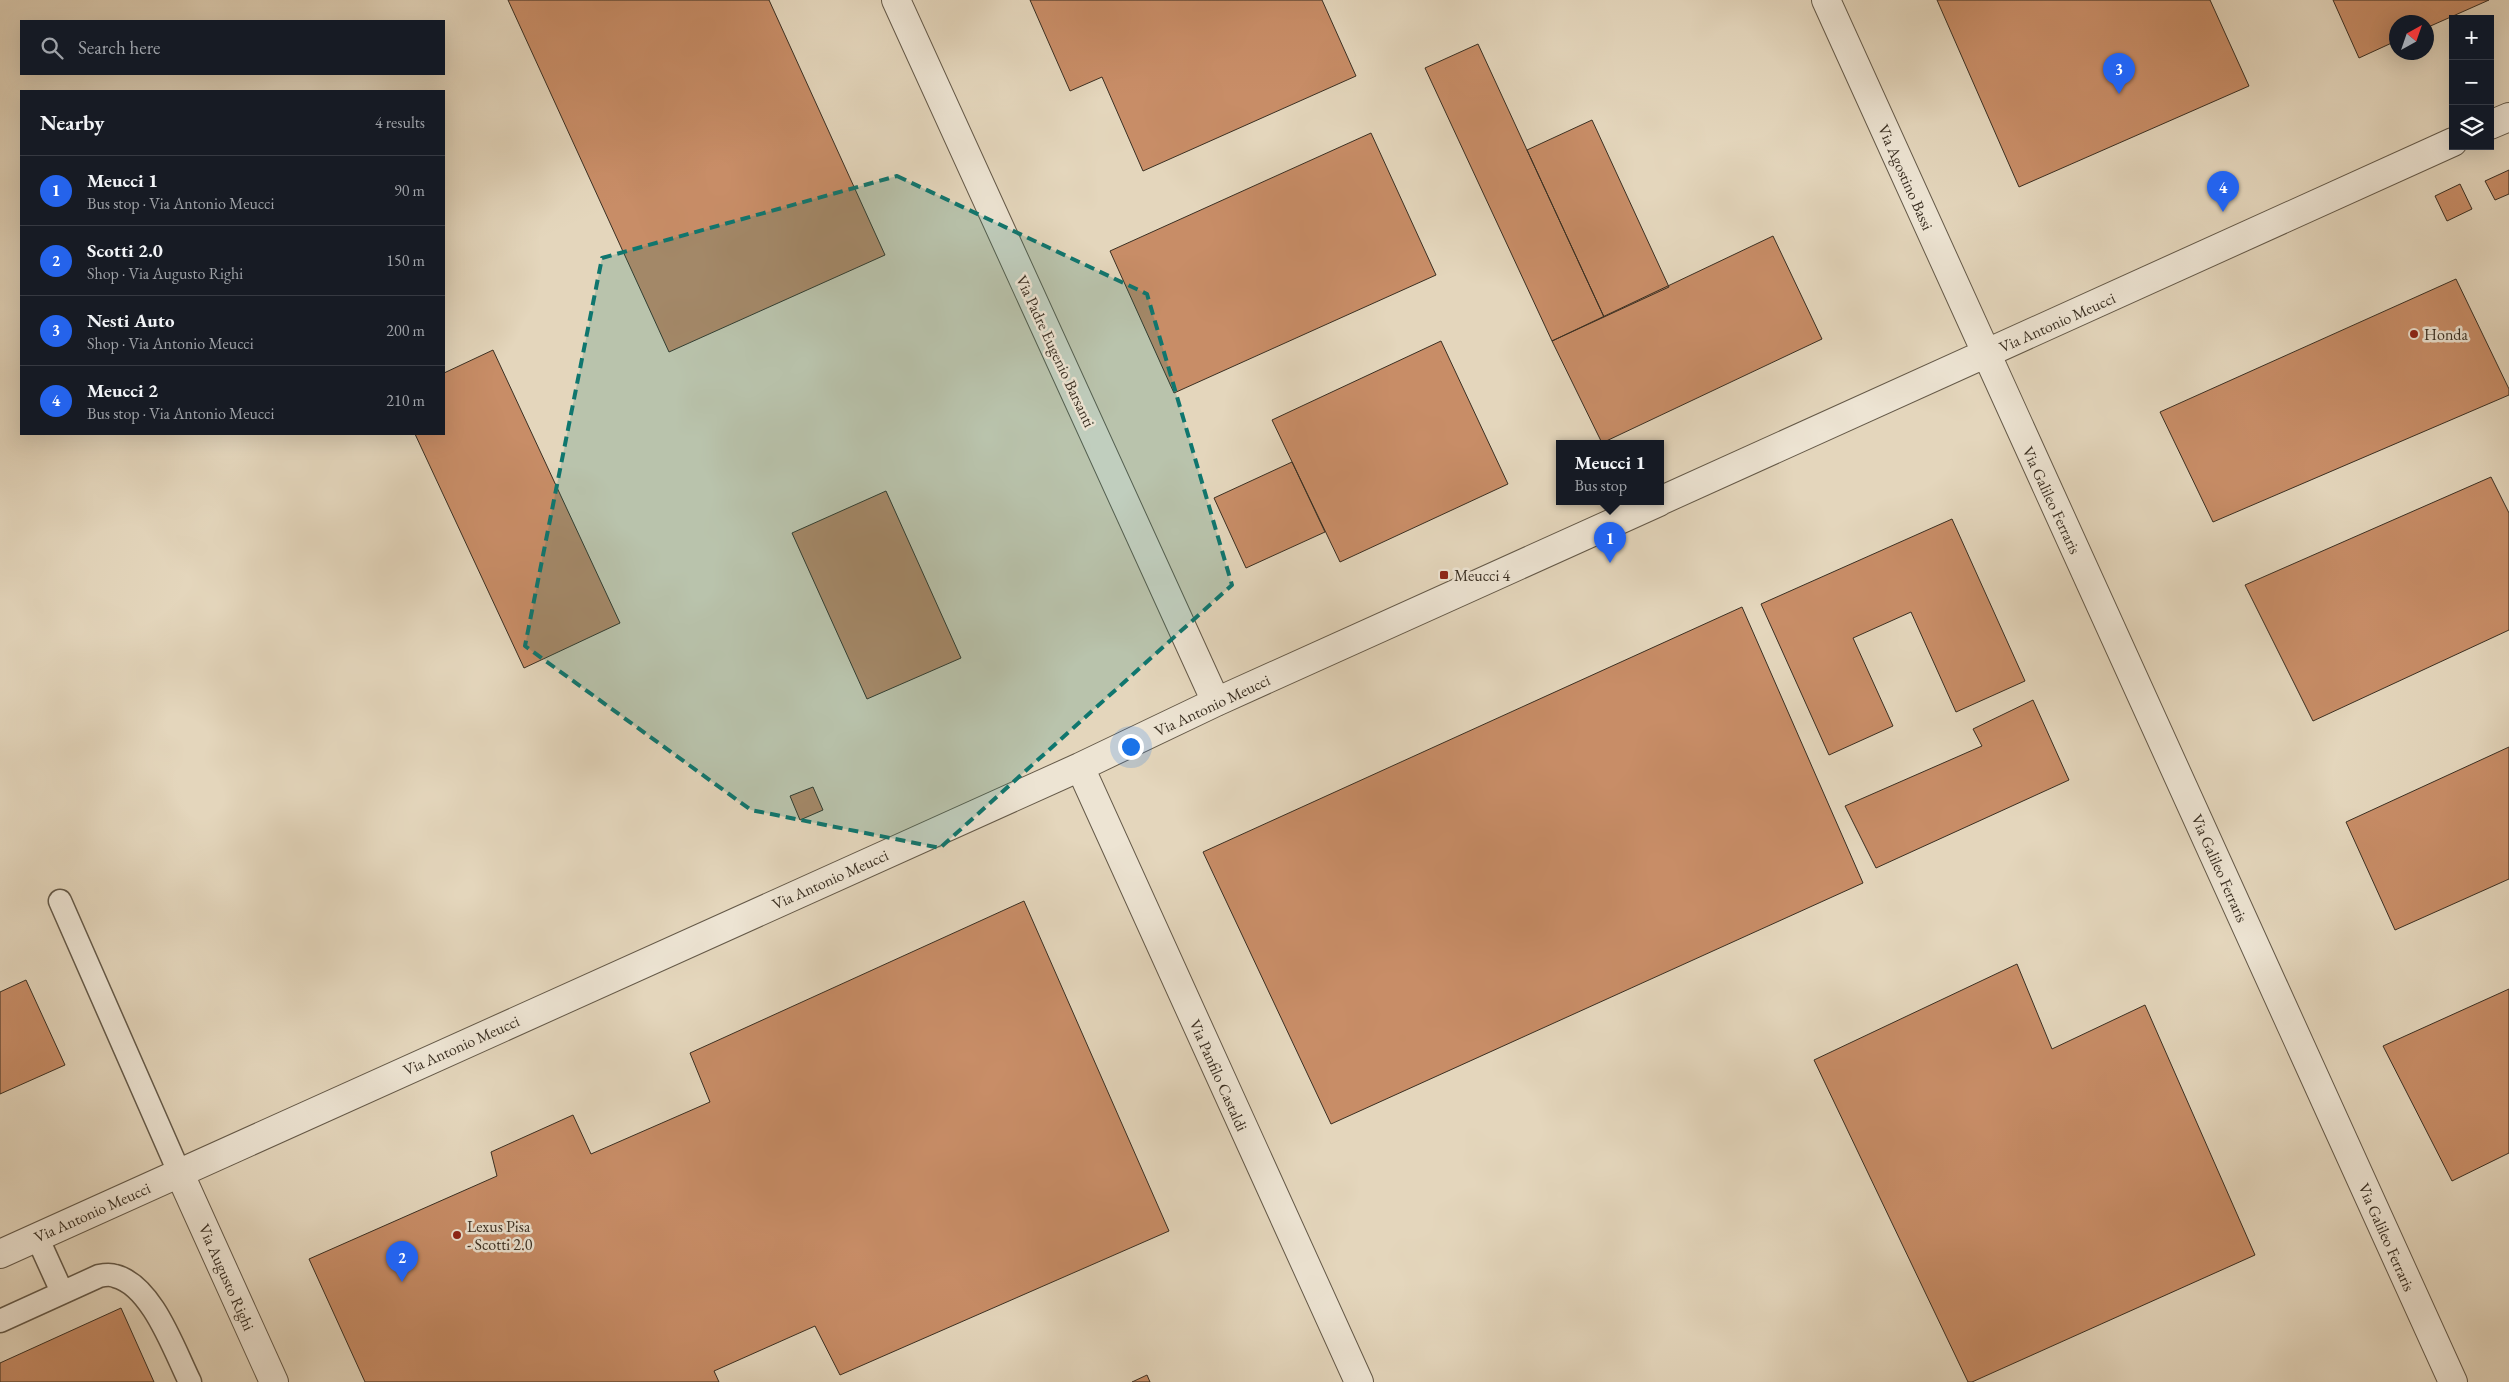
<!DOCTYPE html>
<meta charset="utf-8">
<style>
body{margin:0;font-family:"EB Garamond",serif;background:#20242c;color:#f1f3f6}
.controls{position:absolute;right:15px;top:15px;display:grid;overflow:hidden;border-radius:0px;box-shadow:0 5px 20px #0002}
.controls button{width:45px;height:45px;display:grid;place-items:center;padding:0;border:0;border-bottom:1px solid #363941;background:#171b24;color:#f1f3f6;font:25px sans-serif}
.compass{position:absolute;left:2389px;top:15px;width:45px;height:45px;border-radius:50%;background:#171b24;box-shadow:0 5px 20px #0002;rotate:40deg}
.you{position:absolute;left:1130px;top:746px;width:18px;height:18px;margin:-12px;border:4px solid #fff;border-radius:50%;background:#1a73e8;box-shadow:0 0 0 8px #1a73e833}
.badge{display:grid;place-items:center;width:32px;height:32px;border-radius:50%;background:#2563eb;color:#fff;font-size:16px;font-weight:700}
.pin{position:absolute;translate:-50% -41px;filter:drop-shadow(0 1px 2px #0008)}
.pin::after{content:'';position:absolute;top:26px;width:18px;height:15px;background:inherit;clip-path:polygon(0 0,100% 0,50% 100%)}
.popup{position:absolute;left:1556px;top:440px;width:108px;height:65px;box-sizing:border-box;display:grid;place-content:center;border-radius:0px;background:#171b24;filter:drop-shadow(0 1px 4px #0005);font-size:16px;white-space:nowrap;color:#9ea1a6}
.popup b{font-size:19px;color:#f1f3f6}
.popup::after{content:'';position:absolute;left:50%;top:100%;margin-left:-10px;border:10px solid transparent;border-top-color:#171b24}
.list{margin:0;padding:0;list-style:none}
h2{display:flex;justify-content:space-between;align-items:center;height:65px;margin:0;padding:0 20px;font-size:21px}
h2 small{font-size:16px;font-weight:400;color:#9ea1a6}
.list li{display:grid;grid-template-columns:32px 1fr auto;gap:15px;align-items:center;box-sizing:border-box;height:70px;padding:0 20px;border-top:1px solid #363941}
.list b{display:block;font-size:19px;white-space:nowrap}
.list p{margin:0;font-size:16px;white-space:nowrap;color:#9ea1a6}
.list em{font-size:16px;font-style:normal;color:#9ea1a6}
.icon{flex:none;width:28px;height:28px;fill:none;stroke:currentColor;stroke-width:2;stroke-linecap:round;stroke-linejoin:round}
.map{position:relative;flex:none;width:2509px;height:1382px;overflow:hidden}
.search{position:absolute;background:#171b24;box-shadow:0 5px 20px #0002;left:20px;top:20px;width:425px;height:55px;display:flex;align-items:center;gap:12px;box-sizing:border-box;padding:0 18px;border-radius:0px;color:#9ea1a6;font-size:19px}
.panel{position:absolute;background:#171b24;box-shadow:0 5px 20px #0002;left:20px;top:90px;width:425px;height:345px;border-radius:0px}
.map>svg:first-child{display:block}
</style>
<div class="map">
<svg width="2509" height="1382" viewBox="0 0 2509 1382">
<rect width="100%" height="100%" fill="#e4d6bc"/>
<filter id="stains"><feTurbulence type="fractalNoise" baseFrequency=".004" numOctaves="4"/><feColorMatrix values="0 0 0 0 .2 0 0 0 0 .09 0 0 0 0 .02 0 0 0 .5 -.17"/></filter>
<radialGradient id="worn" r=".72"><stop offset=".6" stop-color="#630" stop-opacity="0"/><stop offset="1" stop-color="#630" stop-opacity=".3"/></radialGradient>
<!-- building -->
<path fill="#c88d67" stroke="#3a2f22" d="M508 0H769L885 255 669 352Z
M1030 0H1322L1356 76 1143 171 1102 77 1070 91Z
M1937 0H2210L2249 86 2019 187Z
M2333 0H2489L2426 28V22H2396V41L2359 58Z
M1478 44 1604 317 1552 341 1425 68Z
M1592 120 1669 287 1604 317 1527 150Z
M1371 133 1436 275 1174 393 1110 251Z
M2509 170V194L2495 200 2485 181Z
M2460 184 2472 209 2447 221 2435 196Z
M1773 236 1822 339 1602 443 1552 341Z
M2456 279 2509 389V395L2213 522 2160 412Z
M1441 341 1508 484 1340 562 1272 420Z
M493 350 620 623 524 668 415 434H444V373Z
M1292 462 1325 532 1246 568 1214 498Z
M2491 477 2509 513V630L2313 721 2245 585Z
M886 491 961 658 867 699 792 533Z
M1952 519 2025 681 1956 712 1911 612 1853 638 1893 726 1829 755 1761 604Z
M1742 607 1863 883 1331 1124 1203 852Z
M2033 700 2069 780 1876 868 1845 806 1982 746 1973 729Z
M2509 747V879L2395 930 2346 822Z
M813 787 823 810 800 820 790 796Z
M1024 901 1169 1231 840 1375 815 1326 714 1371 719 1382H365L309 1259 497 1176 491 1152 573 1115 591 1154 710 1102 690 1053Z
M2017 964 2052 1049 2145 1005 2255 1255 1972 1382H1968L1814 1060Z
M26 980 65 1065 0 1094V992Z
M2509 989V1153L2452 1181 2383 1046Z
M121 1308 154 1382H0V1363Z
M1147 1375 1150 1382H1132Z"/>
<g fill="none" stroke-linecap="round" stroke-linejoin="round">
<defs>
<path id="service" d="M60 901 179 1172
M37 1237 62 1292
M0 1321 99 1276C104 1275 110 1274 115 1276 152 1285 174 1350 190 1382"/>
<path id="minor" d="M896 0 1216 702
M1826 0 2453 1382
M2490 125 2509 117
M1660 501 2453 142
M1080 767 1359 1382
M179 1172 274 1382
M0 1254 1080 767 1216 702 1659 502"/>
</defs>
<!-- service casing -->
<use href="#service" stroke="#645948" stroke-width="25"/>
<!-- minor casing -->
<use href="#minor" stroke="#645948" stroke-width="30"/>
<!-- service -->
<use href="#service" stroke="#ede4d3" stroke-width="22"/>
<!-- minor -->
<use href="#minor" stroke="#ede4d3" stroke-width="28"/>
</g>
<!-- marked area -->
<path fill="#0f766e" fill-opacity="0.2" stroke="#0f766e" stroke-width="4" stroke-dasharray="10 6" stroke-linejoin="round" d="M897 176 1147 294 1232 585 940 848 751 810 525 646 602 258Z"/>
<!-- markers -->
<g fill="#8f2418" stroke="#ede4d3" stroke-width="2">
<circle cx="2414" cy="334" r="5"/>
<rect x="1439" y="570" width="10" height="10" rx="2.5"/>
<circle cx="457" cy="1235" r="5"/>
</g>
<g text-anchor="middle" stroke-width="5" stroke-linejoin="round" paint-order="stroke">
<!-- street labels -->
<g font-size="16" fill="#3a2f22" stroke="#ede4d3">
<text transform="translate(1906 177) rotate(66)" y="6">Via Agostino Bassi</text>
<text transform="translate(2057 322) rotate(-24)" y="6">Via Antonio Meucci</text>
<text transform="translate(1056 351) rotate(65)" y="6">Via Padre Eugenio Barsanti</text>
<text transform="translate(2052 500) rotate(65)" y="6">Via Galileo Ferraris</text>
<text transform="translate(1212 705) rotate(-25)" y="6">Via Antonio Meucci</text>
<text transform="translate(2220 868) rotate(66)" y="6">Via Galileo Ferraris</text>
<text transform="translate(830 879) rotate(-24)" y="6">Via Antonio Meucci</text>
<text transform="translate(461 1045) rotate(-24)" y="6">Via Antonio Meucci</text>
<text transform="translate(1219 1075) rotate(66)" y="6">Via Panfilo Castaldi</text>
<text transform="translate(92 1212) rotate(-24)" y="6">Via Antonio Meucci</text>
<text transform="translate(2387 1237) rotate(66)" y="6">Via Galileo Ferraris</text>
<text transform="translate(227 1277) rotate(66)" y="6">Via Augusto Righi</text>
</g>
<!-- poi labels -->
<g font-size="16" fill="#3a2f22" stroke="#ede4d3" text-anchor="start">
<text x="2424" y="340">Honda</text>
<text x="1454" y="581">Meucci 4</text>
<text x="467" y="1232">Lexus Pisa<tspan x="467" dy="18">- Scotti 2.0</tspan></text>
</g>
</g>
<rect width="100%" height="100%" filter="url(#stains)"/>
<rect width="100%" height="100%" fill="url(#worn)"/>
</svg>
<div class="controls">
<button>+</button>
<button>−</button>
<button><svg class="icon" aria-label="layers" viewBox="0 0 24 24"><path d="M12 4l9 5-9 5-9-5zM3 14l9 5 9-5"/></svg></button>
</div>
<svg class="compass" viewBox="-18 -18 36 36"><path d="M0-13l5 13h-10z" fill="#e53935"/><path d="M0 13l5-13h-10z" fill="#9ea1a6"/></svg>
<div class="you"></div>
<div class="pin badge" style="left:1610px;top:563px">1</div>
<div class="popup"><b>Meucci 1</b>Bus stop</div>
<div class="pin badge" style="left:402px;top:1282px">2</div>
<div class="pin badge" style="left:2119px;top:94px">3</div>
<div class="pin badge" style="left:2223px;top:212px">4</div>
<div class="search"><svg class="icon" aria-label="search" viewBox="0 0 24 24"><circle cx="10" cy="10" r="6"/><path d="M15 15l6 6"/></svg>Search here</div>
<section class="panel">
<h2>Nearby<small>4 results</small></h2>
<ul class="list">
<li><span class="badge">1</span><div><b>Meucci 1</b><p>Bus stop · Via Antonio Meucci</p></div><em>90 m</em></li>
<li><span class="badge">2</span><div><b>Scotti 2.0</b><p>Shop · Via Augusto Righi</p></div><em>150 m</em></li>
<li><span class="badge">3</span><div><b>Nesti Auto</b><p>Shop · Via Antonio Meucci</p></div><em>200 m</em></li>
<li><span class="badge">4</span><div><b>Meucci 2</b><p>Bus stop · Via Antonio Meucci</p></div><em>210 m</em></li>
</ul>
</section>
</div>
